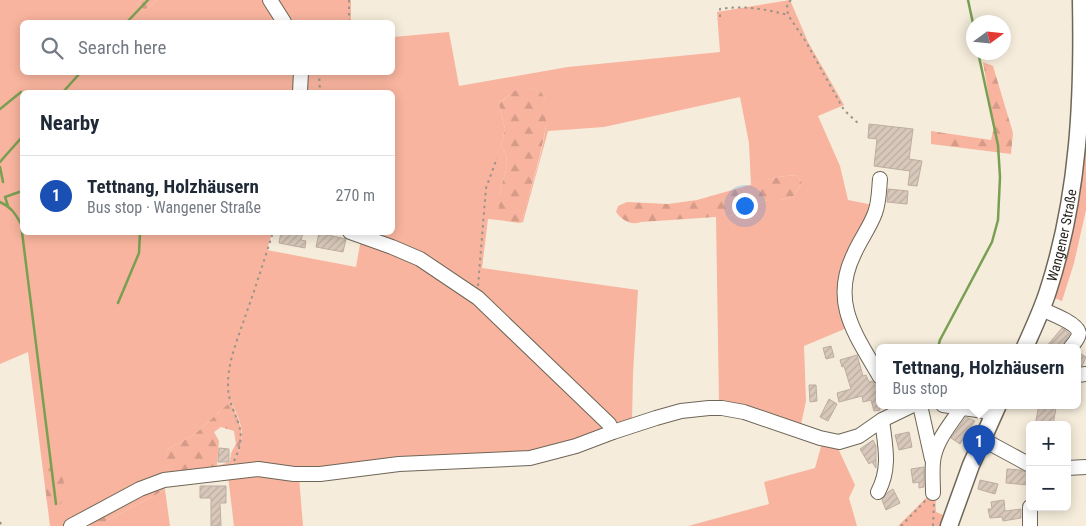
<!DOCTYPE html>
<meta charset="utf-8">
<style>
body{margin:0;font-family:"Roboto Condensed",sans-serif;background:#f2f2f3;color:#1f2937}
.controls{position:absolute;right:15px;bottom:15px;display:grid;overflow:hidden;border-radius:8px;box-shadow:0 2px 12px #0003}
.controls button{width:45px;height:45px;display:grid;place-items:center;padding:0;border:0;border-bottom:1px solid #e0e1e3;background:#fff;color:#1f2937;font:25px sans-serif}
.compass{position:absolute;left:966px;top:15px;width:45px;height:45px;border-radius:50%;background:#fff;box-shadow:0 2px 12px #0003;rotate:75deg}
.you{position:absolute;left:744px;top:205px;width:18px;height:18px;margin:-12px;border:4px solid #fff;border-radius:50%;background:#1a73e8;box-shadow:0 0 0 8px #1a73e833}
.badge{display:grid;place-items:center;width:32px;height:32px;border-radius:50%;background:#0f766e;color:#fff;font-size:16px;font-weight:700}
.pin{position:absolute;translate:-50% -41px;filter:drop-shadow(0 1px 2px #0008)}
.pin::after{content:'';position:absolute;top:26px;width:18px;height:15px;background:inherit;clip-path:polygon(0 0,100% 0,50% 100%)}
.popup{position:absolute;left:876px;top:344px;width:205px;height:65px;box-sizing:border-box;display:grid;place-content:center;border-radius:8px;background:#fff;filter:drop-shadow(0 1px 4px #0005);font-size:16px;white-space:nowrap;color:#747a83}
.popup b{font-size:19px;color:#1f2937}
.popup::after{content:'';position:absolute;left:50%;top:100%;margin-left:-10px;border:10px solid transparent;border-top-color:#fff}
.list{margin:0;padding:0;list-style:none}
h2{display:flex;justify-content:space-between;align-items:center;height:65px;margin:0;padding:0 20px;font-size:21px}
h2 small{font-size:16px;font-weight:400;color:#747a83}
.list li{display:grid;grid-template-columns:32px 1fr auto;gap:15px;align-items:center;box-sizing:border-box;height:80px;padding:0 20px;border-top:1px solid #e0e1e3}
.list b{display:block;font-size:19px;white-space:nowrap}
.list p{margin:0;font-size:16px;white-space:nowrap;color:#747a83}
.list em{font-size:16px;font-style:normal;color:#747a83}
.icon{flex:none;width:28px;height:28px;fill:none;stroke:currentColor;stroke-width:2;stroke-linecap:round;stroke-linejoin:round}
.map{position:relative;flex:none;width:1086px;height:526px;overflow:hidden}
.search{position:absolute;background:#fff;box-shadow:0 2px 12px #0003;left:20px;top:20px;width:375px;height:55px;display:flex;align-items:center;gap:12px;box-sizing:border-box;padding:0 18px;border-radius:8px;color:#747a83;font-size:19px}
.panel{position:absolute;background:#fff;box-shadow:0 2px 12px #0003;left:20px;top:90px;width:375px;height:145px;border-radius:8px}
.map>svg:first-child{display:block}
</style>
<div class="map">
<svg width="1086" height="526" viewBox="0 0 1086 526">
<defs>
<pattern id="forest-firs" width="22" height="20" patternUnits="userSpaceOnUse" patternTransform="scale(1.25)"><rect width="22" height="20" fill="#f8b49e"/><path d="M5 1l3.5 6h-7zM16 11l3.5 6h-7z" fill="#d59b88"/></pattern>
<pattern id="building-hatch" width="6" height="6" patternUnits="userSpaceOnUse" patternTransform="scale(1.25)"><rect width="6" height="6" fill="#d8c8bb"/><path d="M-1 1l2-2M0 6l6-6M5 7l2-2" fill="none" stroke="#b9aca0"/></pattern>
</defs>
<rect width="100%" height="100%" fill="#f5ecdb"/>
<!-- grass -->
<path fill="#f8b49e" d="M0 0H141L137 4 145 10 157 0H351V22H22V72H392L393 37 449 32 459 86 568 67 720 52 717 12 790 0 808 42 844 105 818 116 840 166 848 200 878 206C867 256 829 265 854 325L804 346 806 401 800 429 748 409 721 405H700L719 401 716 216H730L767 200H781L794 196 802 182 796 175 778 177 751 185 749 143 740 97 604 127 548 131 523 222 519 223 523 217C531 185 550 136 546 103 546 96 539 89 532 88 515 87 510 94 499 104L505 129 501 146C514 164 502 177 499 196 499 204 499 212 499 220L488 219 482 268 638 290 633 373 632 422 623 425 613 423 480 294 431 261 399 247 362 233 392 232V92H22V232L272 233 267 250 356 267 361 239 419 261 453 282 478 300 603 422 607 429 604 433 582 442 537 456 518 458 415 460 316 473 256 467 227 475C244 441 248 437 231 401L195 434 168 449 165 460 168 477 132 490 65 526H50L28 352 0 364Z
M1086 105V210L1074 263 1062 301 1052 297Z
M822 443 837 446 855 485 849 498 857 526H688L769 504 764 482 815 468Z
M250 472 299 477 303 526H234L228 476Z
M935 489 936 512 946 516 943 526H898Z
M165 490 170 526H106V521Z"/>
<!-- forest -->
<path fill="url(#forest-firs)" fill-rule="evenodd" d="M141 0H157L145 10 137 4Z
M983 62 993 66 1013 133 1011 154 931 144V131L991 140 994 127Z
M521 87C527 88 535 87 540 91 542 93 545 98 546 100 553 120 529 194 523 217L519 223 499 220C499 212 499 204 499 196 502 177 514 164 501 146L505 129 499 104 511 93Z
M796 175 802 182 794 196 781 200H767L730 216 641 222C631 226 622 220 616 212L618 206 627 202 668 204 697 200 778 177Z
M231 401C245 437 246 436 229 471L164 484 165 490 106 521V526H90L91 512 168 477 164 460 168 449 195 434ZM221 427 234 431 236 444 231 453 230 462 217 466 219 441 214 432Z
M51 461 63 473 65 500 56 507 47 503 45 482Z"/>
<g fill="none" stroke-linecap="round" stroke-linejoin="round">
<!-- stream -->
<path stroke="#799f52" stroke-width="2.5" d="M968 0 974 28
M127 22 148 0
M63 92 81 72
M0 109 21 92
M0 162 22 137
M0 167 3 182
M0 202C11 207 15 213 21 224L56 504
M8 206 5 197 22 191
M118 303 139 253 140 232
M938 347 940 340 992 242 998 220 1000 177 998 145 978 52"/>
</g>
<!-- building -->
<path fill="url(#building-hatch)" stroke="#bdada1" d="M869 124 913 129 909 159 922 161 917 186 908 185 910 171 874 166 877 139 868 138Z
M888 189 908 191 907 204 887 202Z
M281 232 303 233 301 240 306 241 305 248 279 243Z
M319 233 346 239 343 252 316 247Z
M1062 328 1070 334 1064 342 1062 347H1046Z
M831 346 834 357 826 359 823 348Z
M1078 352 1086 357 1082 366H1078Z
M857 355 863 376 866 375 869 382 872 381 876 386H878L880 395V410L874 411 871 400 863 402 862 396 839 402 837 393 851 389 844 366 842 367 840 360Z
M809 385H816L817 401 810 402Z
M829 399 837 404 828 421 820 417Z
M1039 405 1056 408 1053 425H1035Z
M966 417 975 421 960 444 951 438Z
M909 432 912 447 899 450 895 435Z
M873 440 876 446V468L872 462 869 464 860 449Z
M219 448 229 449V462H218Z
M924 467V487L919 488V482L913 483 911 469Z
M1007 469 1021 470 1029 474 1028 485 1006 483Z
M980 480 998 484 995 494 978 489Z
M200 486H226V503H220L221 526H211V498H200Z
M893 489 900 503 886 510 882 500 888 492Z
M1004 500 1005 511 1021 509V518L1003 521 1002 517 990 518 988 509H992L991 502Z"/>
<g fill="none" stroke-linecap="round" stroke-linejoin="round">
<defs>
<path id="minor" d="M270 0 284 22
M300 92 301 72
M880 179C879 190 879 203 875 213 870 227 860 240 854 254 830 303 856 335 880 377
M350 232 392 247 420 259 478 298 609 424 613 432
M1041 309C1050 313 1077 323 1079 333 1079 338 1074 343 1071 347
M1078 375 1086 374
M920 405 932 459
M943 405 984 411 993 415
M982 439 1030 465
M1067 468 1086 467
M878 492C891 468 885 445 882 420
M933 493C933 483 932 472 933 462 935 441 951 424 962 407
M71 526 140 489 164 480 258 469 294 474H320L399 464 530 458 576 446 613 432 656 418 681 411 709 408H722L744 412 820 438 839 442 859 436 882 420 913 405
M1030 526V507"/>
<g id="major">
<path id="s1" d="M1025 347C1033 329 1042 310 1048 291 1079 196 1083 98 1081 0"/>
<path d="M949 526 971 465 998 405"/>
</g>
</defs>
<!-- minor casing -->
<use href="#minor" stroke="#6e6657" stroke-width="16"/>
<!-- major casing -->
<use href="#major" stroke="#6e6657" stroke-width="19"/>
<!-- path -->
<path stroke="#9b9488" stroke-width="2" stroke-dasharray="2.5 4" stroke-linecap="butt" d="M791 0 787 4 788 15 806 42 840 103 844 110 860 125
M720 17V9C743 5 765 9 788 15
M349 22V0
M319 72 320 92
M478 286 486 188 497 158
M234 461C252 424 228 418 228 384 228 361 238 338 245 317 255 289 264 261 273 232
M0 522 2 526
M901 526 926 500
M933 526 934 503"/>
<!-- minor -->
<use href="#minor" stroke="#fff" stroke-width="14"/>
<!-- major -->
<use href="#major" stroke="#fff" stroke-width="16"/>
</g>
<g text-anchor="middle" stroke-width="4" stroke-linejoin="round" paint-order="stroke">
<!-- street labels -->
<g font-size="14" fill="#29251f" stroke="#fefaf3">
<text dy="5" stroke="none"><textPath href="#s1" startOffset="118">Wangener Straße</textPath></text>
</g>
</g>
</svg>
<div class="controls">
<button>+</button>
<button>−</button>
</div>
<svg class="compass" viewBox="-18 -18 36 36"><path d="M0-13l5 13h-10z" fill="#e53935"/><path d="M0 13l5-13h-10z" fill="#747a83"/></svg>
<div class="you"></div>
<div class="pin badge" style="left:979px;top:466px;background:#1a4fb4">1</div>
<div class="popup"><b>Tettnang, Holzhäusern</b>Bus stop</div>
<div class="search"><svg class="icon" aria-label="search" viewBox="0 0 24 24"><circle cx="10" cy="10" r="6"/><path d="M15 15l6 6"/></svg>Search here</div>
<section class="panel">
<h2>Nearby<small></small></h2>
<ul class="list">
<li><span class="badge" style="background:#1a4fb4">1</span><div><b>Tettnang, Holzhäusern</b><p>Bus stop · Wangener Straße</p></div><em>270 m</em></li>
</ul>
</section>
</div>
